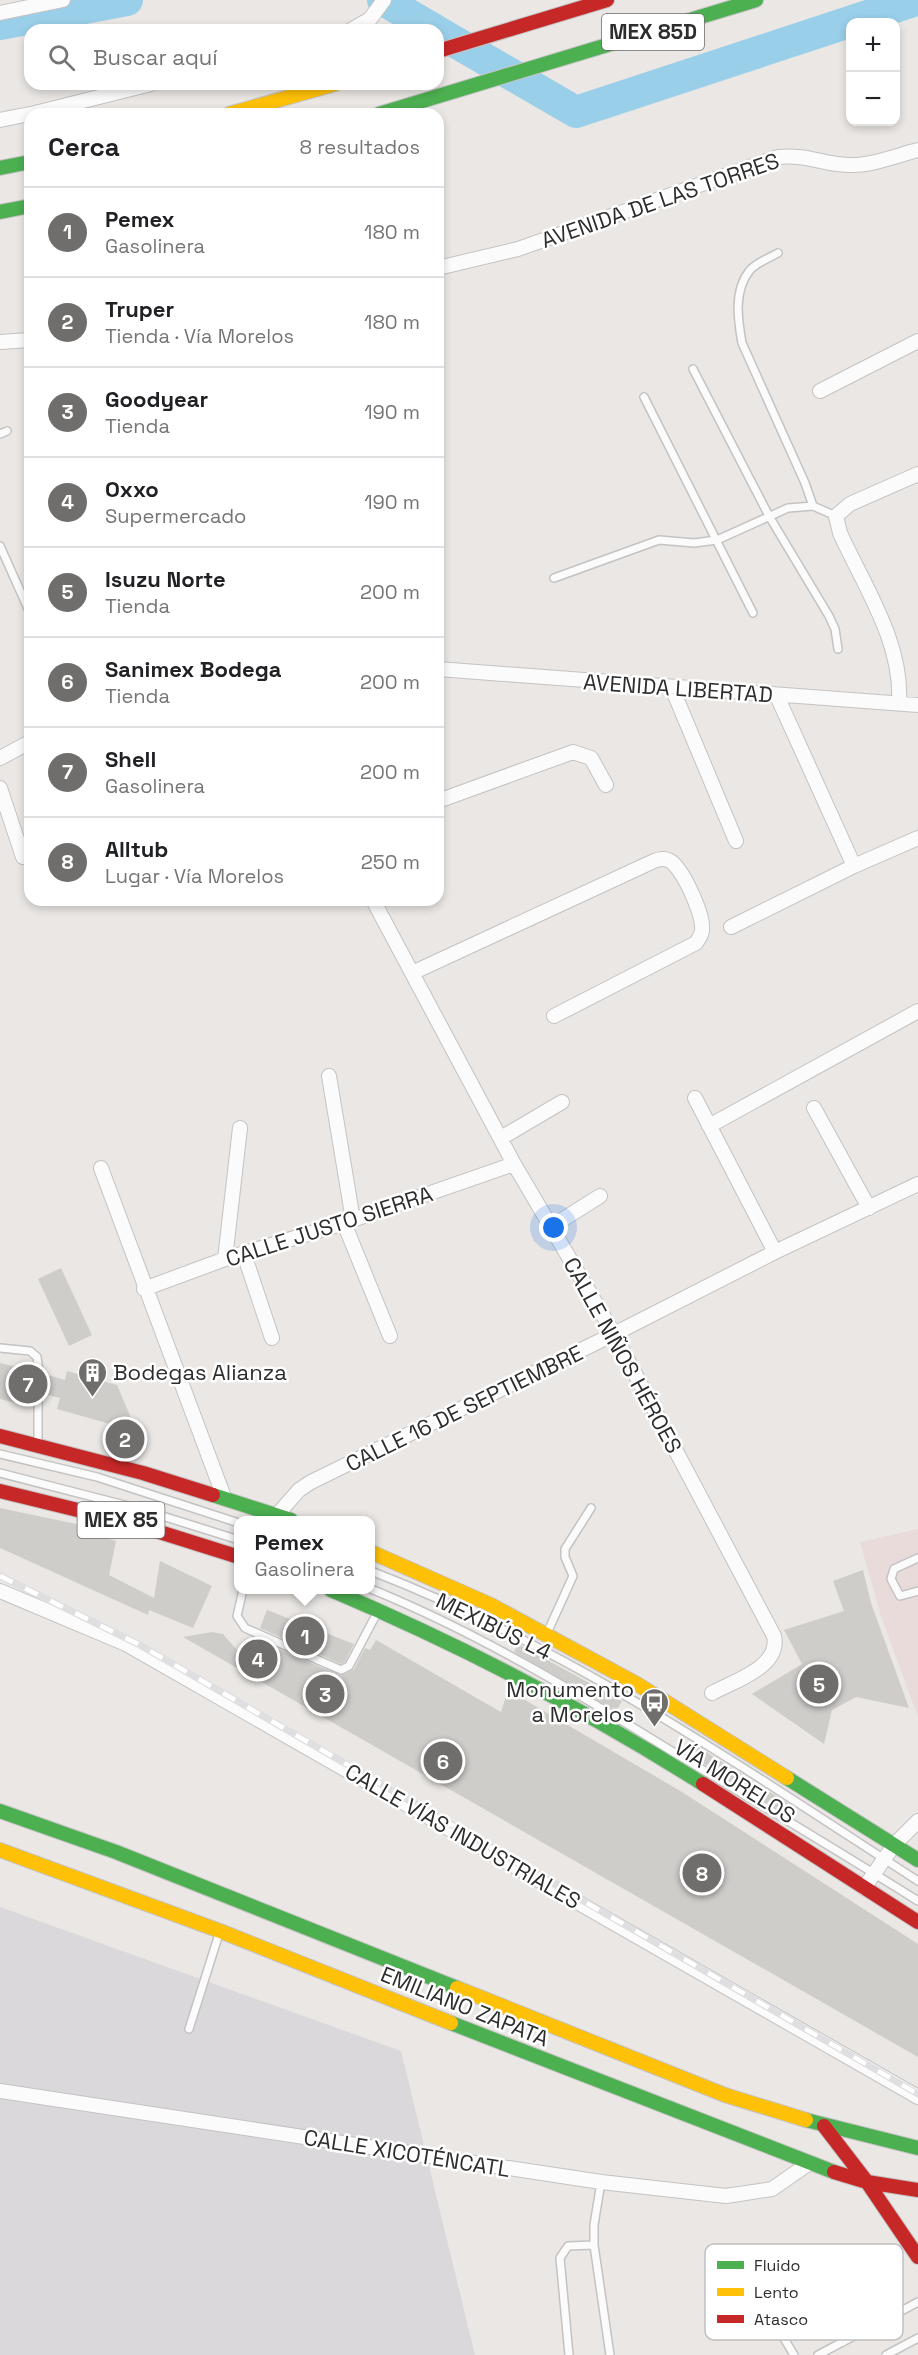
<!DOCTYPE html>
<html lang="es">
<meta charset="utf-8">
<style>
body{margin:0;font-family:"Space Grotesk",sans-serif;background:#f6f6f6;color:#202124}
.controls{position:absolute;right:18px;top:18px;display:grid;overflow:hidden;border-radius:12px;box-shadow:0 3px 9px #0003}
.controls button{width:54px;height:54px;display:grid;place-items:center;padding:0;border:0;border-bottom:2px solid #e0e0e0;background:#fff;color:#202124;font:30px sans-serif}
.you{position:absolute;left:554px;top:1228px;width:21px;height:21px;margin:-15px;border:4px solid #fff;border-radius:50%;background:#1a73e8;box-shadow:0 0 0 9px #1a73e833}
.badge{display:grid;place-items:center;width:39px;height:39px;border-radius:50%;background:#6f6e6d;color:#fff;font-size:20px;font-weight:700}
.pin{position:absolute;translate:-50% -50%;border:3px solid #fff;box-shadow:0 2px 6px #0006}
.popup{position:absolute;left:234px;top:1516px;width:141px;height:78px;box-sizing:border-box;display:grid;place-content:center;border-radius:12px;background:#fff;filter:drop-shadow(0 2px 4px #0005);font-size:20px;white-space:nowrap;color:#757577}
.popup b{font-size:22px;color:#202124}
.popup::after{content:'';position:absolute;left:50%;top:100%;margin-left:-12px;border:12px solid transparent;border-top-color:#fff}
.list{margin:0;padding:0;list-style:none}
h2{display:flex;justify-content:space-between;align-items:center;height:78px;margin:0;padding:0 24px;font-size:26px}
h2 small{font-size:20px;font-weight:400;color:#757577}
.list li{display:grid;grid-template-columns:39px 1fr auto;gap:18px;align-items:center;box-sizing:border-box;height:90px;padding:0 24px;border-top:2px solid #e0e0e0}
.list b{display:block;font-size:22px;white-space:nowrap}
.list p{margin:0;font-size:20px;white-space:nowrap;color:#757577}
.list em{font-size:20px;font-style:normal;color:#757577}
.icon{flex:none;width:33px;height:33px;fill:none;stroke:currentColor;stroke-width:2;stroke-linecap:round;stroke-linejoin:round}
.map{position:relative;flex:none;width:918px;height:2355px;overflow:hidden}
.search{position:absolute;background:#fff;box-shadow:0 3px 9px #0003;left:24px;top:24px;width:420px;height:66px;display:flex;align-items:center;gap:15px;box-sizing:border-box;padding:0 21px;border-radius:18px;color:#757577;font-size:22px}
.panel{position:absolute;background:#fff;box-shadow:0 3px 9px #0003;left:24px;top:108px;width:420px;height:798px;border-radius:18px}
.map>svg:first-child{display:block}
</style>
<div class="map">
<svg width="918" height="2355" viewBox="0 0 918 2355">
<rect width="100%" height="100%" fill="#eae7e4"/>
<!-- industrial -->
<path fill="#dbd8db" d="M0 1907 401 2051 475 2355H0Z"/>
<!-- medical -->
<path fill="#e8dbda" d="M918 1529V1717L881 1616 860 1542Z"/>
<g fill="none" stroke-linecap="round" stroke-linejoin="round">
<!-- river -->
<path stroke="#9acfe9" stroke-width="32" d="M383 0 435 30
M0 24 127 0
M438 32 576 112 916 0"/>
</g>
<!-- building -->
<path fill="#cfcdca" d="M61 1268 92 1335 69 1346 38 1279Z
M0 1363 33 1371 37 1377 44 1374 65 1380 67 1371 117 1385 140 1439 115 1433 117 1426 57 1409 60 1398 44 1394 40 1388 33 1391 28 1390 27 1406 0 1399Z
M0 1508 86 1526 85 1531 116 1541 109 1575 154 1598 160 1561 212 1586 193 1628 149 1610 148 1615 0 1548Z
M863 1570 871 1603 909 1708 856 1697 832 1710 824 1744 752 1694 802 1664 784 1630 844 1611 833 1581Z
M267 1610 354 1644 345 1662 341 1664 260 1628Z
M212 1632 223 1634 237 1650 246 1643 253 1646 256 1639 341 1676 354 1669 365 1648 370 1650 376 1640 501 1712 508 1690 682 1792 918 1944V2057L183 1637Z
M518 1644 622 1701 616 1711 514 1652Z
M695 1745 795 1808 790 1816 689 1755Z"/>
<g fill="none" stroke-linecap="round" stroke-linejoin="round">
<defs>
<path id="lane" d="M778 253C769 258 756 263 750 270 733 291 738 320 742 343L805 483 813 506 836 516
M693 369 769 516 829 616 835 629 838 649
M644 397 753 613
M0 434 7 431
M0 546 30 613
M554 578 659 540 694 543 717 540 788 508 813 506
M0 1348 30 1351 37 1357 39 1372
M38 1393V1443
M0 1454 97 1477 239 1523
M0 1473 140 1509 239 1540
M918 1558 894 1569 891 1579 900 1596 918 1591
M371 1571C568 1647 742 1767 918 1881
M371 1589C479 1633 579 1694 678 1755 758 1803 839 1851 918 1901
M243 1590 237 1616 245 1628 341 1670 349 1666 377 1613
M548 1631 573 1576 565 1557V1549L591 1508
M189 2029 219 1934
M601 2182 594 2225V2245L610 2355
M773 2320 794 2355
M843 2342 850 2304
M569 2355 560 2258 568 2246 594 2245
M818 2355 918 2302
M886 2355 918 2338"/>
<path id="street" d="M0 13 63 0
M351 30 370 19 384 0
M31 114 151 84
M0 120 30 114
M438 268 518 249 778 157C809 154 826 166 853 165 874 165 898 155 918 150
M0 342 30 340
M820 391 918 341
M438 669 918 705
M672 688 736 841
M777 696 854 866
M899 703C903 643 864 586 840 533L836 516 850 504 918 474
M0 758 30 742
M0 788 23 857
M438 801 573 752 591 758 606 785
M373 900 514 1164 614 1334 774 1636C781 1667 734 1681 712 1693
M731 927 854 866 918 838
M412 973 654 861C659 859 663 858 668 860 681 864 702 912 702 926 703 933 700 937 696 943L554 1016
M329 1076 353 1220
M695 1098 775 1252
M814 1108 869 1208
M709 1126 918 1011
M501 1138 562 1102
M101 1168 224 1497
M344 1223 390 1336
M551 1227 600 1196
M244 1254 272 1338
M225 1259 240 1128
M144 1289 225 1259 344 1223 514 1164
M277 1515 299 1490 311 1482 614 1334 775 1252 918 1184
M0 1591 126 1644 918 2097
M864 1888 894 1845 918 1821
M0 2091 601 2182 726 2196 772 2189 808 2164"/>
<path id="fast" d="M379 114 756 0
M0 168 30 162
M0 212 30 206
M213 1495 291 1520
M331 1590C461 1645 584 1709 703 1784
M787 1778 918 1860
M0 1811 116 1852 457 1988
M451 2023 834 2172
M806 2120 918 2148"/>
<path id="slow" d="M229 114 335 84
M371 1552 491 1605 637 1684 787 1778
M0 1850 220 1931 451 2023
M457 1988 725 2095 806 2120"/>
<path id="jam" d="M438 51 607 0
M0 1436 143 1473 213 1495
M0 1491 131 1523 239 1557
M703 1784 918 1922
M824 2126 867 2182 918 2257
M834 2172 867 2182 918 2190"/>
</defs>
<!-- lane casing -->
<use href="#lane" stroke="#c4c3c3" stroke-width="10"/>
<!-- street casing -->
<use href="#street" stroke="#c4c3c3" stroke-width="16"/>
<!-- fast casing -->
<use href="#fast" stroke="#c4c3c3" stroke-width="16"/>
<!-- slow casing -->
<use href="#slow" stroke="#c4c3c3" stroke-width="16"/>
<!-- jam casing -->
<use href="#jam" stroke="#c4c3c3" stroke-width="16"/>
<!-- lane -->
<use href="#lane" stroke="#fcfbfb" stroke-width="7"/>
<!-- street -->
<use href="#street" stroke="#fcfbfb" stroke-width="14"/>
<!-- fast -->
<use href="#fast" stroke="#4caf50" stroke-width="14"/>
<!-- slow -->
<use href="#slow" stroke="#ffc107" stroke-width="14"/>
<!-- jam -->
<use href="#jam" stroke="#c62828" stroke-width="14"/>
<defs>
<path id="rail" d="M0 1576 138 1644 918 2094"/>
</defs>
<!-- rail casing -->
<use href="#rail" stroke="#dfdee0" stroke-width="7"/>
<!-- rail -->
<use href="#rail" stroke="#fff" stroke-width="4.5" stroke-dasharray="14" stroke-linecap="butt"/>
</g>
<!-- icons -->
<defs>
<symbol id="building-pin" viewBox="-11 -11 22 30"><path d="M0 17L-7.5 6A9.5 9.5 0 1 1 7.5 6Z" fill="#6f6e6d" stroke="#fff"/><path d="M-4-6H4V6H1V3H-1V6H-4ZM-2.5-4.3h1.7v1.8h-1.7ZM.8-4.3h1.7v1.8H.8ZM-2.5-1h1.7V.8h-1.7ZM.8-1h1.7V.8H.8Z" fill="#fff"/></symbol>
<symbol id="bus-pin" viewBox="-11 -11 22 30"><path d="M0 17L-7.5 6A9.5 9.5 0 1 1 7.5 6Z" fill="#6f6e6d" stroke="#fff"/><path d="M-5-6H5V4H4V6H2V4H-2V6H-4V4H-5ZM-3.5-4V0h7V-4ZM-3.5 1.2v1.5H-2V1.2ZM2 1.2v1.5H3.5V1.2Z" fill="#fff"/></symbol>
</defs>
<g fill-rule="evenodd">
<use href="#building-pin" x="76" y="1356" width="33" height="45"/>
<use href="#bus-pin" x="638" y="1686" width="33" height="45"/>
</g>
<g text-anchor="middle" stroke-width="5" stroke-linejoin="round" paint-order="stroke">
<!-- shield labels -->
<g fill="#fff" stroke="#6c6c6c" stroke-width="1.5">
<rect x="602" y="14" width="102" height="36" rx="4.5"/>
<rect x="77.5" y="1502" width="87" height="36" rx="4.5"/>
</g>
<g font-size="21" font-weight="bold" fill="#2d2d2d">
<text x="653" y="39">MEX 85D</text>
<text x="121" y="1527">MEX 85</text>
</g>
<!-- street labels -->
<g font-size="22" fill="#2d2d2d" stroke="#fff">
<text transform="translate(660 200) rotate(-19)" y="8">AVENIDA DE LAS TORRES</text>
<text transform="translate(678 688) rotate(4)" y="8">AVENIDA LIBERTAD</text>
<text transform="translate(329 1226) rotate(-18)" y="8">CALLE JUSTO SIERRA</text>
<text transform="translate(623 1355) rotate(61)" y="8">CALLE NIÑOS HÉROES</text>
<text transform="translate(464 1408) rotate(-26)" y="8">CALLE 16 DE SEPTIEMBRE</text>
<text transform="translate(494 1626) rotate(26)" y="8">MEXIBÚS L4</text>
<text transform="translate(735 1781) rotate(32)" y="8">VÍA MORELOS</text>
<text transform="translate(463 1836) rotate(30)" y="8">CALLE VÍAS INDUSTRIALES</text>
<text transform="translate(465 2006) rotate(22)" y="8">EMILIANO ZAPATA</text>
<text transform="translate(407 2153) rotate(9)" y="8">CALLE XICOTÉNCATL</text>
</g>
<!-- poi labels -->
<g font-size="22" fill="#2d2d2d" stroke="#fff" text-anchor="start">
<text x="113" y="1380">Bodegas Alianza</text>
<text x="634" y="1697" text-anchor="end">Monumento<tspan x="634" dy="25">a Morelos</tspan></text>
</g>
</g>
<!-- legend -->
<rect x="705" y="2244" width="198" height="96" rx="9" fill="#fff" stroke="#c0c0c0" stroke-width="1.5"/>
<rect x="717" y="2261" width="27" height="8" fill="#4caf50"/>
<rect x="717" y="2288" width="27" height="8" fill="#ffc107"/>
<rect x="717" y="2315" width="27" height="8" fill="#c62828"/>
<g font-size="16" fill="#2d2d2d">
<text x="754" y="2271">Fluido</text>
<text x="754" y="2298">Lento</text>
<text x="754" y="2325">Atasco</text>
</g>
</svg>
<div class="controls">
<button>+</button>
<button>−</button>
</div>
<div class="you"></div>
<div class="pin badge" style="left:305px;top:1636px">1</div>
<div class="popup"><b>Pemex</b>Gasolinera</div>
<div class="pin badge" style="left:125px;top:1439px">2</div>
<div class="pin badge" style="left:325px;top:1694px">3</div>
<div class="pin badge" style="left:258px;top:1659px">4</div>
<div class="pin badge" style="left:819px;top:1684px">5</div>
<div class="pin badge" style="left:443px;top:1761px">6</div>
<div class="pin badge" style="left:28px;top:1384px">7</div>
<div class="pin badge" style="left:702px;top:1873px">8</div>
<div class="search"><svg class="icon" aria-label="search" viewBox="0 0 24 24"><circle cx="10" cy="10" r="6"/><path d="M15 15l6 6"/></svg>Buscar aquí</div>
<section class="panel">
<h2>Cerca<small>8 resultados</small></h2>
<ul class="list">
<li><span class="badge">1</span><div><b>Pemex</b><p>Gasolinera</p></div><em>180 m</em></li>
<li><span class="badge">2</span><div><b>Truper</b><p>Tienda · Vía Morelos</p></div><em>180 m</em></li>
<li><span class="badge">3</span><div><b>Goodyear</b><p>Tienda</p></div><em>190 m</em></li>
<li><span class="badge">4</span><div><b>Oxxo</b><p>Supermercado</p></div><em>190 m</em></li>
<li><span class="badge">5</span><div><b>Isuzu Norte</b><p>Tienda</p></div><em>200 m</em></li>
<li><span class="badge">6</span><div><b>Sanimex Bodega</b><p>Tienda</p></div><em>200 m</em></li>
<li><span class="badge">7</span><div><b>Shell</b><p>Gasolinera</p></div><em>200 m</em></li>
<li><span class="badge">8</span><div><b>Alltub</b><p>Lugar · Vía Morelos</p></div><em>250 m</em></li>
</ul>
</section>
</div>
